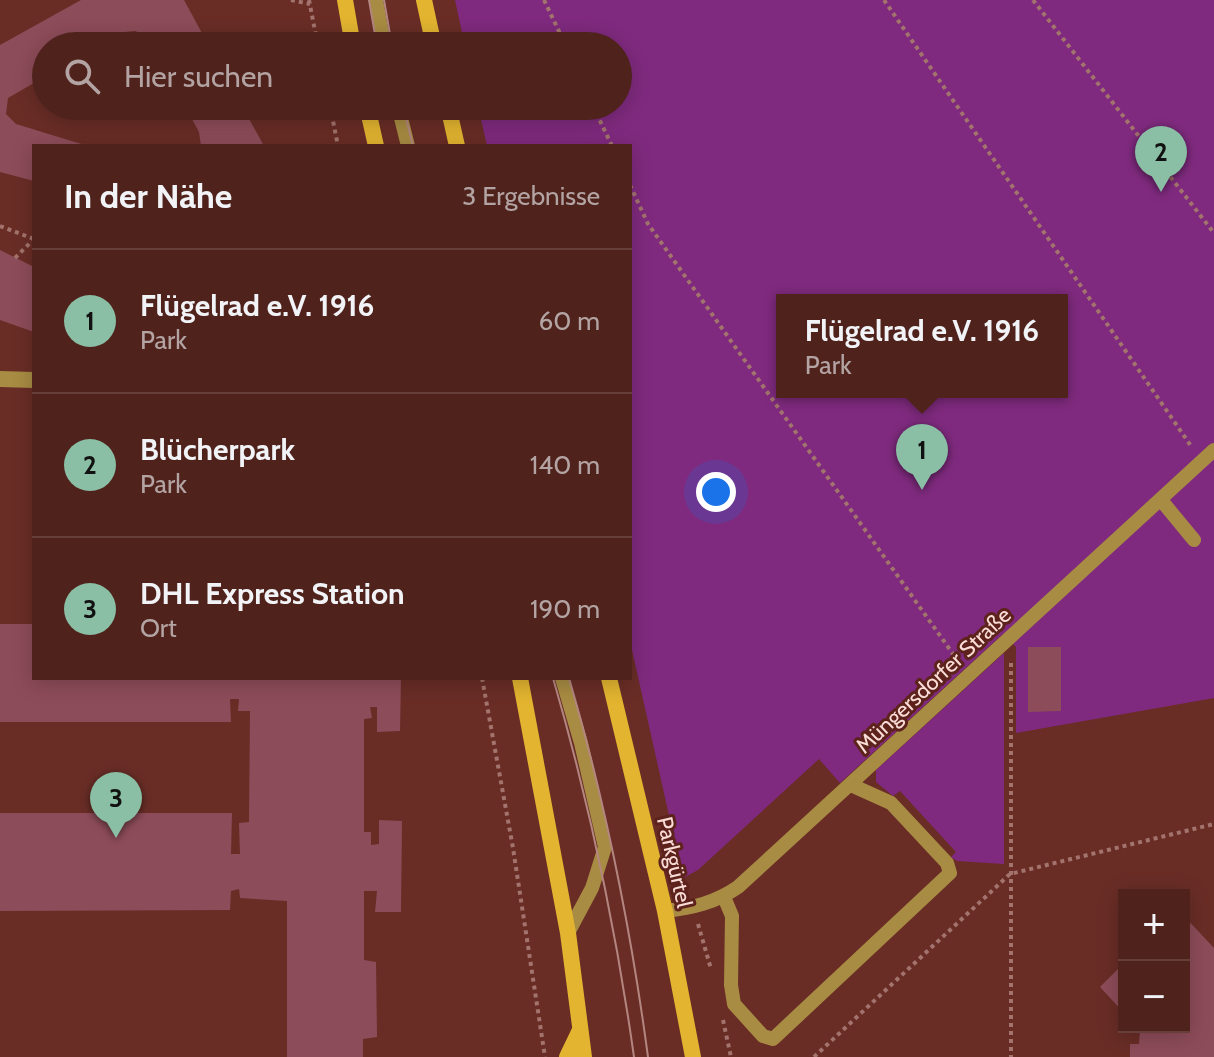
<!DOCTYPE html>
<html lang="de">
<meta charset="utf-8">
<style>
body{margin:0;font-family:Cabin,sans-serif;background:#552a25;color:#f1f3f6}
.controls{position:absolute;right:24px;bottom:24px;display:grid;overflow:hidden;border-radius:0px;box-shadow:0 4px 20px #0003}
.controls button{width:72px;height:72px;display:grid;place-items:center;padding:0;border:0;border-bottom:2px solid #663f3b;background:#4f221c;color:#f1f3f6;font:40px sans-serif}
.you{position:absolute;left:716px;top:492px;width:28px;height:28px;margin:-20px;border:6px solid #fff;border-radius:50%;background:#1a73e8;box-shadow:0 0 0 12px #1a73e833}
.badge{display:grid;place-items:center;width:52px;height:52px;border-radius:50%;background:#8abfa5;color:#111;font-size:26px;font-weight:700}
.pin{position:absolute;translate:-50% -66px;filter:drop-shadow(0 2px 4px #0008)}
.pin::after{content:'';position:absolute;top:42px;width:28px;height:24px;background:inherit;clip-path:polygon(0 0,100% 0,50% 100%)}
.popup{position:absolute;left:776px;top:294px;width:292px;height:104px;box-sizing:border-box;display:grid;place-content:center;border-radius:0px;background:#4f221c;filter:drop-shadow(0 2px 6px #0005);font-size:26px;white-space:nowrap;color:#b3a4a3}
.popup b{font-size:30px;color:#f1f3f6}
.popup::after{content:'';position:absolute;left:50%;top:100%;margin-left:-16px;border:16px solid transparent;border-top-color:#4f221c}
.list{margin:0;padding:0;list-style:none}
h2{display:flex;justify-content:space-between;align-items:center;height:104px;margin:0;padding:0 32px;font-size:34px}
h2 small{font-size:26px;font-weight:400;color:#b3a4a3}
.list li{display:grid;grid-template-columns:52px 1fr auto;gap:24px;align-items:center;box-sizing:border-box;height:144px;padding:0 32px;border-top:2px solid #663f3b}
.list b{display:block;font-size:30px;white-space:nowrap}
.list p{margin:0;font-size:26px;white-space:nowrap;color:#b3a4a3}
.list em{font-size:26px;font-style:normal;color:#b3a4a3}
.icon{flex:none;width:44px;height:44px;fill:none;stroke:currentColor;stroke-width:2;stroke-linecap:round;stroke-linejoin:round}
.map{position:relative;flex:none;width:1214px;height:1057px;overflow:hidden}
.search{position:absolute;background:#4f221c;box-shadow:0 4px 20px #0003;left:32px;top:32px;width:600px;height:88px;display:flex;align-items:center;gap:20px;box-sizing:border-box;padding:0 28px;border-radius:44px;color:#b3a4a3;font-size:30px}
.panel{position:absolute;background:#4f221c;box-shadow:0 4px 20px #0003;left:32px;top:144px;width:600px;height:536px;border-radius:0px}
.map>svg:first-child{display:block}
</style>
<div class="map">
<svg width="1214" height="1057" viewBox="0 0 1214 1057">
<rect width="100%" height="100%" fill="#692d26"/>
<!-- green -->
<path fill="#7f2a7e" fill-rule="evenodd" d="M455 0H1214V698L1016 733V647L1003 634 840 783 819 759 698 870 683 878 630 641V146H487L478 106H618V46H465ZM782 300H1062V392H782Z
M1004 653V864L957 861 951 857 956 852 900 791 893 796 876 782V770Z"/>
<!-- building -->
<path fill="#8d4c59" d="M81 0H184L209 46H152L143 34 135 31 125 32 101 46H46V76L8 98 6 114 16 124 88 146H34V181L0 172V45Z
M185 106H242L264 146H201L199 132Z
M0 250 34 267V332L0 320Z
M0 624H34V678H401L400 731 377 732V707H370L372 718 364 719V832H371V845L379 844V820L402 821 401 912H375L377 891H364V960L376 962 377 1037 363 1039V1057H287V901L240 898 239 889 231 891 230 910 0 911V813H232L231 854H240L239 823 249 822 250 711H238L239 699H230L231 722H0Z
M1028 647H1061V711L1028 712Z
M1184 916 1214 948V1057H1130V1044H1139L1140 1030 1137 1027H1184Z
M1124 963V1013L1100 987Z"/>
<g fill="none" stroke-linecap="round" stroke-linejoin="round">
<!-- path -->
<path stroke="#a3736d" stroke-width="4" stroke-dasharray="4 4" stroke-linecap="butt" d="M291 0 310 4
M309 0 318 46
M544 0 566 46
M884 0 1191 446
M1033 0 1214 233
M330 106 338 146
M593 106 612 146
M630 185 648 224 958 661
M0 226 34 239
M15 258 34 239
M1011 663V1057
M482 678 513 848 545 1057
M698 924 711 969
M723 1020 731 1057
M814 1057 1010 874 1214 824"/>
<!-- lane -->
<path stroke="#a88c43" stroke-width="14" d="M376 0 384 46
M398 106 408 146
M1161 500 1194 540
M562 678 581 743 605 847 592 888 568 933
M724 897 732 916 731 985 734 1004 763 1036 773 1039 950 873 947 863 891 803 851 785
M665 911C692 908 715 903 738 887L1214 450"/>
<!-- street -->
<path stroke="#a88c43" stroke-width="16" d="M0 379 34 380"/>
<!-- secondary -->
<path stroke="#e2b430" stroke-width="16" d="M345 0 353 46
M424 0 434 46
M367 106 376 146
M448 106 457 146
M520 678 568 933 584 1057
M609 678 665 911 693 1057
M567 1057 579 1032"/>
<!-- tram -->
<path stroke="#b38680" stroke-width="2" d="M369 0 377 46
M384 0 392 46
M403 106 413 146
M553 678C589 802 616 929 634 1057
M569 678C605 801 631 930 648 1057"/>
</g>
<g text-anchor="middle" stroke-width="6" stroke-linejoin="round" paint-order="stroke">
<!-- street labels -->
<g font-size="22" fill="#fbddd8" stroke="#5d221c">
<text transform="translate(933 680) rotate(-43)" y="8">Müngersdorfer Straße</text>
<text transform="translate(675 862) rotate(77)" y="8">Parkgürtel</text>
</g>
</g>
</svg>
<div class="controls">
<button>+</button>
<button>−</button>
</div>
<div class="you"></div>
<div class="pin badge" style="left:922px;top:490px">1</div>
<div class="popup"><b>Flügelrad e.V. 1916</b>Park</div>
<div class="pin badge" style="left:1161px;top:192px">2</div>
<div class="pin badge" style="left:116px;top:838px">3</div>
<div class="search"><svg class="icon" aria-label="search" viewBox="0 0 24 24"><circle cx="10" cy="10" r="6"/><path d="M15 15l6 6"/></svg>Hier suchen</div>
<section class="panel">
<h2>In der Nähe<small>3 Ergebnisse</small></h2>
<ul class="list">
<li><span class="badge">1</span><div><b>Flügelrad e.V. 1916</b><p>Park</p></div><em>60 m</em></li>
<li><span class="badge">2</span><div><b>Blücherpark</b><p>Park</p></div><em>140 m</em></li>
<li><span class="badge">3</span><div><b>DHL Express Station</b><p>Ort</p></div><em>190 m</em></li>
</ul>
</section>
</div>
